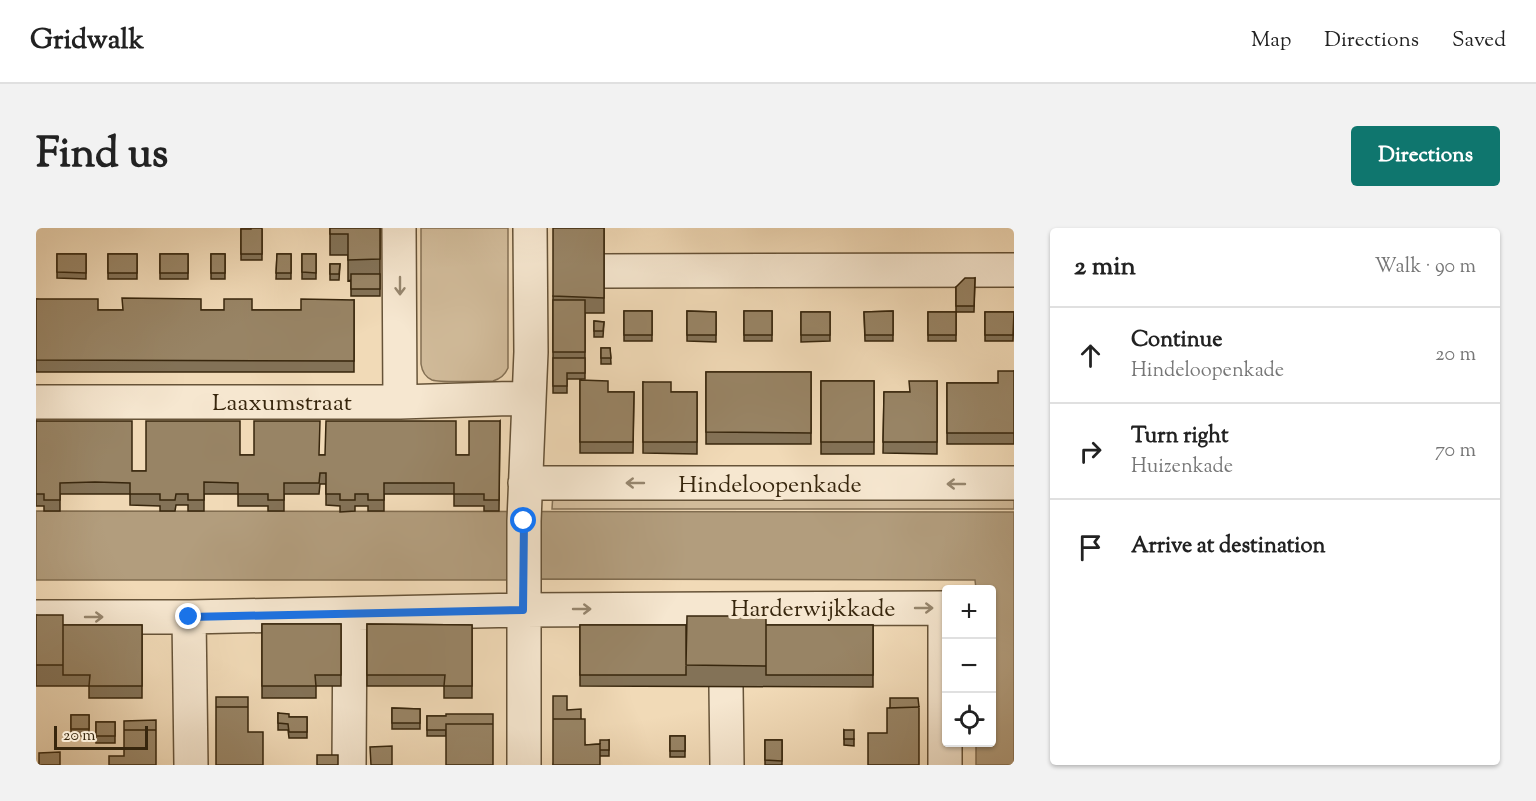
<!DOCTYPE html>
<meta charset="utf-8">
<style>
body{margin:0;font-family:"Sorts Mill Goudy",serif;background:#f2f2f2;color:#222}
.controls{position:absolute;right:18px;bottom:18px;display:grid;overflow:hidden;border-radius:6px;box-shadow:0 2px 4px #0004}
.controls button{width:54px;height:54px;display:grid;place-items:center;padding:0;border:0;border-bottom:2px solid #e0e0e0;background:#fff;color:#222;font:30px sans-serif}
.scale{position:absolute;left:18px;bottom:15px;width:94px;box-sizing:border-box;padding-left:6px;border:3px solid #37260d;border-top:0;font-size:16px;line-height:21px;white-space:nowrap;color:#37260d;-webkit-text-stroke:4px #f6e7d0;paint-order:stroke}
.stop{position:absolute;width:18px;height:18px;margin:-14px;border:4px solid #1a73e8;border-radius:50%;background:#fff}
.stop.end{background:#1a73e8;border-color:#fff;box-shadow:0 2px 6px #0008}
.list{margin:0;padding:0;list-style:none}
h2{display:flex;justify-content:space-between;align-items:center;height:78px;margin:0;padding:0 24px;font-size:26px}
h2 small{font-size:20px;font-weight:400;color:#767676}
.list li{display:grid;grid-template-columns:39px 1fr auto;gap:18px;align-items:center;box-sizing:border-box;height:96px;padding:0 24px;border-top:2px solid #e0e0e0}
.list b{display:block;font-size:22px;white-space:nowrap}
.list p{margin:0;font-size:20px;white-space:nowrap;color:#767676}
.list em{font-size:20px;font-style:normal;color:#767676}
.icon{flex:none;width:33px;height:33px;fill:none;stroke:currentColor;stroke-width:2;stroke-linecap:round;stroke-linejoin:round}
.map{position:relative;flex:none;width:978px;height:537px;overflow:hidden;border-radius:6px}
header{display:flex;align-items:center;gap:36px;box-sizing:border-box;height:84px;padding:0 30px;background:#fff;border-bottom:2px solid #e0e0e0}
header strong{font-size:28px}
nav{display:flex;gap:33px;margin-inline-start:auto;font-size:21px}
.intro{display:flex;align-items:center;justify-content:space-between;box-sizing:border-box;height:144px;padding:0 36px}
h1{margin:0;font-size:42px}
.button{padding:15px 27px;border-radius:6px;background:#0f766e;color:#fff;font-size:21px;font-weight:700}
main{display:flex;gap:36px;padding:0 36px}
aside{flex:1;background:#fff;border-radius:6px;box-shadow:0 2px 4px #0004}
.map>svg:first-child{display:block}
</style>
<header>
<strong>Gridwalk</strong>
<nav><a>Map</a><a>Directions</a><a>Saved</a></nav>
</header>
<div class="intro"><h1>Find us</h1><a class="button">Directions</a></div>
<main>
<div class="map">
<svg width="978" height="537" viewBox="0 0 978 537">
<rect width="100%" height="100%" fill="#f1dab7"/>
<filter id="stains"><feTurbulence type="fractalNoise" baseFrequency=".00333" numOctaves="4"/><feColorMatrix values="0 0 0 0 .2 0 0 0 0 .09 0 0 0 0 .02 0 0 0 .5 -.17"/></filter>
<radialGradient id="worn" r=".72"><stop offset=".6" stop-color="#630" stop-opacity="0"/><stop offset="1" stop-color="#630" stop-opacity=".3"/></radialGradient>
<!-- green -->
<path fill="#d1bb9a" stroke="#847054" stroke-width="1.5" d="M385 0H472V140C469 147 464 151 457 153 444 153 406 155 396 152 389 149 386 143 385 136Z
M517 265H978V281H516Z"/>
<!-- water -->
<path fill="#b29d7d" stroke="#816d50" stroke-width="1.5" d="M0 283 978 284V537H940V515L956 514V362L940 361 939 352 500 351 472 352H0Z"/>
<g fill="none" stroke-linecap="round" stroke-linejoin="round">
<defs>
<path id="minor" d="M363 0 364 174
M567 43 978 42
M0 174H364L493 170
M489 255H978
M0 389H153L487 382 909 380V537
M153 389 155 537
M690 459 691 537
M313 537 314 386
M488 537V293L495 124 494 0"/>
</defs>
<!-- minor casing -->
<use href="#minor" stroke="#665338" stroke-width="36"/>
<!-- minor -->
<use href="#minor" stroke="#f6e7d0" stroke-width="33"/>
</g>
<!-- wall -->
<path fill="#837257" stroke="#37260d" stroke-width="1.5" d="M294 0H344V68H315V52L312 53V27H294Z
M568 0V85H549V151H531V165H517V68Z
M205 1H226V32H205Z
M21 26H50V51L21 50Z
M72 26H101V51H72Z
M124 26H152V51H124Z
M175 26H189V51H175Z
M241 26H255V51H240Z
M266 26H280V51H266Z
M294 36H304L303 52H294Z
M939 50 938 84H920V113H892V84H920V59Z
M0 71 62 82H265L318 72V144H0Z
M588 83H616V113H588Z
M651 83 680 84V114L651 113Z
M708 83H736V113H708Z
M857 83V113H829L828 84Z
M765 84H794V113L765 114Z
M949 84H978L977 113H949Z
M558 93 568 94 567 109H558Z
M565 120H574L575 136H565Z
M978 143V216H911V155H962Z
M670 144H775V216H670Z
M544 152 572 164H598L597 225H544Z
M785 153H838V226H785Z
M901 153V226L847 225 848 164H874Z
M607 154 635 164H661V226L607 225Z
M0 193 96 243H110L204 227H433L464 193 463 283H448V278H418V266H348V283H332V278H319V283L304 284V278L290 277V256H284L283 266H248V283H232V278H202V266H168V283H152V277H140L139 283H124V278L94 277V266H24V283H8V278H0Z
M0 387 27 397H106V470H53V458H0Z
M226 396H305V458H280V470H226Z
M331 396 436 397V470H408V458H331Z
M544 397H837V459L544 458Z
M356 480 384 481V501H356Z
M531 482 545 491 549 517 564 516 573 512V528H564L517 537Z
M242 485 253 489H271V510H253L252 502H242Z
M35 487H53V508H35Z
M391 488H410V508H391Z
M60 494H79V515H60Z
M808 502 818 511V518L808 517Z
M634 508H649V529H634Z
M729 512H746V537H729Z"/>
<!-- building -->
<path fill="#988465" stroke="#37260d" stroke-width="1.5" d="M215 0H225L226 1V26H205V1H215Z
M294 0H344V31L312 32V6H294Z
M517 0H568V70L517 68Z
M21 26H50V45L21 44Z
M72 26H101V45H72Z
M124 26H152V45H124Z
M175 26H189V45H175Z
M241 26H255V45H240Z
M266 26H280V45L266 44Z
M294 36H304L303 46H294Z
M315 46H344V61H315Z
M929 50H939L938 78H920V59Z
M86 70 165 71V82H188V71H216V82H265V71L318 72V133L0 132V71H62V82H87Z
M517 72H549V124H517Z
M588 83H616V107H588Z
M651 83 680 84V107H651Z
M708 83H736V107H708Z
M857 83V107H829L828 84Z
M765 84H794V107H765Z
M892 84H920V107H892Z
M949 84H978L977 107H949Z
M558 93 568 94 567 103H558Z
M565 120H574L575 130H565Z
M517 130H549V145H531V158H517Z
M962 143H978V205H911V155H962Z
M670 144H775V205L670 204Z
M544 152 572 153V164H598L597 214H544Z
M785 153H838V214H785Z
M873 153H901V214H847L848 164H874Z
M607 154H635V164H661V214H607Z
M0 193H96V243H110V193H204V227H218V193H284L283 227H289L290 193H420V227H433V193H464L463 272H448V266H418V255H348V272H332V266H319V272H304V266H290V245H284L283 255H248V272H232V266H202V255L168 254V272H152V266H140L139 272H124V266H94V255L59 254 24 255V272H8V266H0Z
M0 387H27V437H0Z
M651 388H730V438L650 437Z
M226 396H305V447H279L280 458H226Z
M331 396 436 397V458H408L409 447H331Z
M27 397H106V458H53L54 447H27Z
M544 397H650V447H544Z
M730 397H837V447H730Z
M517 468H531V482L545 481V491H517V494Z
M180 469H212V479H180Z
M854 470H882L883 479 854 480Z
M180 479H212V504H227V537H180Z
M883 479V537H832V505H851V480Z
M356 480 384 481V495H356Z
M242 485 253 486V489H271V504H253L252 496 242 495Z
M410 486H457V496H410V502H391V488H410Z
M35 487H53V501H35Z
M517 491H549V517L564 516V537H517Z
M120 492V502H88V493Z
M60 494H79V508H60Z
M410 496H457V537H410Z
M88 502H120V537H73V528H88Z
M808 502H818V511H808Z
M634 508H649V523H634Z
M564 512H573V522H564Z
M729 512H746V533L729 532Z
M356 518V537H335L334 519Z
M24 524V537H3V525Z
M281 527H302V537H281Z"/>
<!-- one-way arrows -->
<defs><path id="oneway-shaft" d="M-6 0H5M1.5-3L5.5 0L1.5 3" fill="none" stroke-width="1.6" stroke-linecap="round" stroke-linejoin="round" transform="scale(1.5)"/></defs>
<g stroke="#96866e">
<use href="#oneway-shaft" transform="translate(364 58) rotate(90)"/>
<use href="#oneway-shaft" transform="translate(599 255) rotate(-180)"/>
<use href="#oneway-shaft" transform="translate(920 256) rotate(180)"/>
<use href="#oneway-shaft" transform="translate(888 380)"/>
<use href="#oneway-shaft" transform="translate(546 381)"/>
<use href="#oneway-shaft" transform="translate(58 389)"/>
</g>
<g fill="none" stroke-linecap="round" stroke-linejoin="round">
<!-- route -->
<path stroke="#1a73e8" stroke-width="8" d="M153 389 487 382 488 293"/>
</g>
<g text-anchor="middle" stroke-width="6" stroke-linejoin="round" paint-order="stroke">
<!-- street labels -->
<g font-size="24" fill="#37260d" stroke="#f6e7d0">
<text x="246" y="182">Laaxumstraat</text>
<text x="734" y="264">Hindeloopenkade</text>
<text x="777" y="388">Harderwijkkade</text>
</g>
</g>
<rect width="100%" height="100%" filter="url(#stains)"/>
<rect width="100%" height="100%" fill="url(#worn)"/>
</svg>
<div class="controls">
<button>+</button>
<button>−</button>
<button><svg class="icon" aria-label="locate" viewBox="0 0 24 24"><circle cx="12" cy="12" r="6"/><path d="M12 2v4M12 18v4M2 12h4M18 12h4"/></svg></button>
</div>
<div class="scale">20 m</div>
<div class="stop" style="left:488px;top:293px"></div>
<div class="stop end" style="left:153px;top:389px"></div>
</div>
<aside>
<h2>2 min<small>Walk · 90 m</small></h2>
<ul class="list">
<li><svg class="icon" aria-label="ahead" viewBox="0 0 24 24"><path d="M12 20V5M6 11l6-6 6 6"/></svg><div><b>Continue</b><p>Hindeloopenkade</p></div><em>20 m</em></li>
<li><svg class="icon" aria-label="right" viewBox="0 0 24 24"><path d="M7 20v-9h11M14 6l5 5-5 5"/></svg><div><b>Turn right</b><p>Huizenkade</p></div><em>70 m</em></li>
<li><svg class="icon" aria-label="arrive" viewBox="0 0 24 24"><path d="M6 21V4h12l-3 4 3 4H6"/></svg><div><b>Arrive at destination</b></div></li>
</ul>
</aside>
</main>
